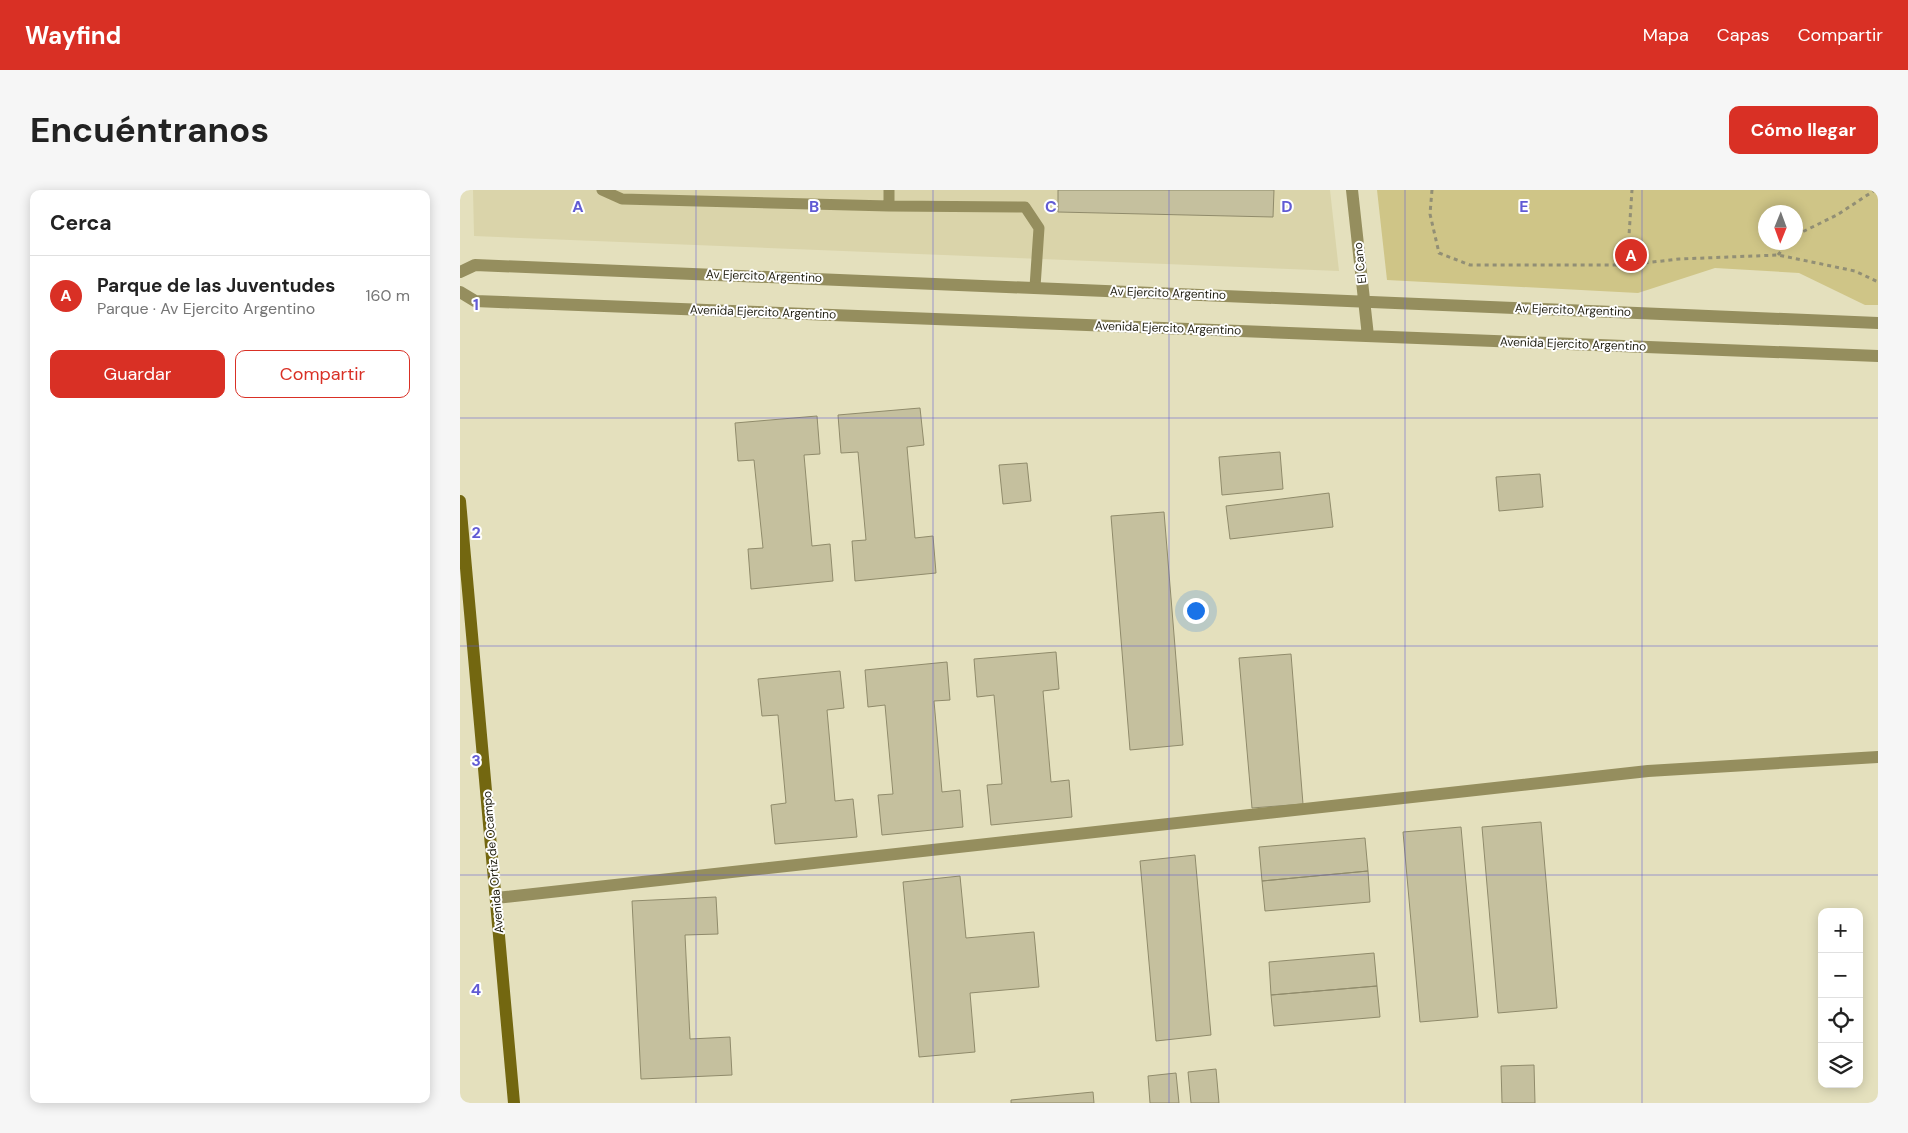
<!DOCTYPE html>
<html lang="es">
<meta charset="utf-8">
<style>
body{margin:0;font-family:"DM Sans",sans-serif;background:#f6f6f6;color:#222}
.controls{position:absolute;right:15px;bottom:15px;display:grid;overflow:hidden;border-radius:10px;box-shadow:0 2px 12px #0003}
.controls button{width:45px;height:45px;display:grid;place-items:center;padding:0;border:0;border-bottom:1px solid #e0e0e0;background:#fff;color:#222;font:25px sans-serif}
.compass{position:absolute;left:1298px;top:15px;width:45px;height:45px;border-radius:50%;background:#fff;box-shadow:0 2px 12px #0003;rotate:181deg}
.you{position:absolute;left:735px;top:420px;width:18px;height:18px;margin:-12px;border:4px solid #fff;border-radius:50%;background:#1a73e8;box-shadow:0 0 0 8px #1a73e833}
.badge{display:grid;place-items:center;width:32px;height:32px;border-radius:50%;background:#d93025;color:#fff;font-size:16px;font-weight:700}
.pin{position:absolute;translate:-50% -50%;border:2px solid #fff;box-shadow:0 1px 5px #0006}
.list{margin:0;padding:0;list-style:none}
h2{display:flex;justify-content:space-between;align-items:center;height:65px;margin:0;padding:0 20px;font-size:21px}
h2 small{font-size:16px;font-weight:400;color:#767676}
.list li{display:grid;grid-template-columns:32px 1fr auto;gap:15px;align-items:center;box-sizing:border-box;height:80px;padding:0 20px;border-top:1px solid #e0e0e0}
.list b{display:block;font-size:19px;white-space:nowrap}
.list p{margin:0;font-size:16px;white-space:nowrap;color:#767676}
.list em{font-size:16px;font-style:normal;color:#767676}
.actions{display:flex;gap:10px;padding:15px 20px}
.actions a{flex:1;padding:11px 0;border:1px solid #d93025;border-radius:10px;text-align:center;font-size:18px;color:#d93025}
.actions .main{background:#d93025;color:#fff}
.icon{flex:none;width:28px;height:28px;fill:none;stroke:currentColor;stroke-width:2;stroke-linecap:round;stroke-linejoin:round}
.map{position:relative;flex:none;width:1418px;height:913px;overflow:hidden;border-radius:10px}
header{display:flex;align-items:center;gap:30px;box-sizing:border-box;height:70px;padding:0 25px;background:#d93025;color:#fff}
header strong{font-size:24px}
nav{display:flex;gap:28px;margin-inline-start:auto;font-size:18px}
.intro{display:flex;align-items:center;justify-content:space-between;box-sizing:border-box;height:120px;padding:0 30px}
h1{margin:0;font-size:35px}
.button{padding:12px 22px;border-radius:10px;background:#d93025;color:#fff;font-size:18px;font-weight:700}
main{display:flex;gap:30px;padding:0 30px}
aside{flex:1;background:#fff;border-radius:10px;box-shadow:0 2px 12px #0003}
.map>svg:first-child{display:block}
</style>
<header>
<strong>Wayfind</strong>
<nav><a>Mapa</a><a>Capas</a><a>Compartir</a></nav>
</header>
<div class="intro"><h1>Encuéntranos</h1><a class="button">Cómo llegar</a></div>
<main>
<aside>
<h2>Cerca<small></small></h2>
<ul class="list">
<li><span class="badge">A</span><div><b>Parque de las Juventudes</b><p>Parque · Av Ejercito Argentino</p></div><em>160 m</em></li>
</ul>
<div class="actions"><a class="main">Guardar</a><a>Compartir</a></div>
</aside>
<div class="map">
<svg width="1418" height="913" viewBox="0 0 1418 913">
<rect width="100%" height="100%" fill="#e4e0bd"/>
<!-- built -->
<path fill="#dad4aa" d="M13 0H870L879 81 14 46Z"/>
<!-- green -->
<path fill="#cfc587" fill-rule="evenodd" d="M917 0H1418V115H1405L1339 83 1255 78 1178 103 927 90ZM1306 22H1336V52H1306Z"/>
<!-- building -->
<path fill="#c5c09e" stroke="#908b6b" d="M598 0H814L813 27 598 22Z
M460 218 464 255 447 257 455 348 473 346 476 383 395 391 392 351 406 350 398 262 381 263 378 225Z
M357 226 360 264 344 265 352 356 370 354 373 391 291 399 288 359 303 358 294 270 278 271 275 233Z
M820 262 823 299 762 305 759 267Z
M567 273 571 311 543 314 539 275Z
M1080 284 1083 317 1039 321 1036 287Z
M869 303 873 337 770 349 766 316Z
M704 322 723 555 670 560 651 326Z
M596 462 599 499 583 501 591 592 609 590 612 627 531 635 527 595 542 594 534 505 517 507 514 469Z
M831 464 843 614 792 618 779 468Z
M487 472 490 510 474 511 482 602 500 600 503 637 422 645 418 605 433 604 425 515 408 517 405 480Z
M380 481 384 518 367 520 375 611 393 609 397 647 315 654 311 615 326 613 318 525 302 526 298 489Z
M1081 632 1097 818 1038 823 1022 637Z
M1001 637 1018 827 960 832 943 642Z
M905 648 908 681 802 691 799 657Z
M735 665 751 845 696 851 680 671Z
M908 681 910 712 805 721 802 691Z
M500 686 506 748 574 742 579 797 510 803 515 862 459 867 443 692Z
M256 707 258 744 225 745 230 849 270 847 272 885 181 889 172 711Z
M914 763 917 796 811 805 809 772Z
M917 796 920 827 814 836 811 805Z
M1074 875 1075 913H1042L1041 876Z
M756 879 759 913H731L728 882Z
M716 883 719 913H690L688 886Z
M633 902 634 913H551V910Z"/>
<g fill="none" stroke-linecap="round" stroke-linejoin="round">
<!-- path -->
<path stroke="#928f75" stroke-width="3" stroke-dasharray="4 4" stroke-linecap="butt" d="M972 0 970 24 979 63 1010 75H1167L1219 69 1318 65 1395 81 1418 92
M1336 45 1377 25 1415 0
M1318 65 1328 52
M1167 75 1172 0"/>
<!-- lane -->
<path stroke="#958e5e" stroke-width="11" d="M142 0 162 9 429 16 565 17 579 38 575 97
M429 16V0"/>
<!-- street -->
<path stroke="#958e5e" stroke-width="12" d="M892 0 908 146
M0 82 15 75 1418 133
M0 102 15 111 1418 166
M36 708 1188 581 1418 567"/>
<!-- secondary -->
<path stroke="#736710" stroke-width="12" d="M0 311 54 913"/>
</g>
<!-- grid -->
<path fill="none" stroke="#615bd4" stroke-width="1" stroke-opacity="0.55" d="M236 0V913M473 0V913M709 0V913M945 0V913M1182 0V913M0 228H1418M0 456H1418M0 685H1418"/>
<g text-anchor="middle" stroke-width="4" stroke-linejoin="round" paint-order="stroke">
<!-- street labels -->
<g font-size="12" fill="#1e1c0f" stroke="#fff">
<text transform="translate(900 73) rotate(-96)" y="4">El Cano</text>
<text transform="translate(304 86) rotate(2)" y="4">Av Ejercito Argentino</text>
<text transform="translate(708 103) rotate(2)" y="4">Av Ejercito Argentino</text>
<text transform="translate(1113 120) rotate(2)" y="4">Av Ejercito Argentino</text>
<text transform="translate(303 122) rotate(2)" y="4">Avenida Ejercito Argentino</text>
<text transform="translate(708 138) rotate(2)" y="4">Avenida Ejercito Argentino</text>
<text transform="translate(1113 154) rotate(2)" y="4">Avenida Ejercito Argentino</text>
<text transform="translate(33 672) rotate(-95)" y="4">Avenida Ortiz de Ocampo</text>
</g>
</g>
<g font-size="16" text-anchor="middle" font-weight="bold" fill="#615bd4" stroke="#fff" stroke-width="4" stroke-linejoin="round" paint-order="stroke">
<text x="118" y="22">A</text>
<text x="354" y="22">B</text>
<text x="591" y="22">C</text>
<text x="827" y="22">D</text>
<text x="1064" y="22">E</text>
<text x="16" y="120">1</text>
<text x="16" y="348">2</text>
<text x="16" y="576">3</text>
<text x="16" y="805">4</text>
</g>
</svg>
<div class="controls">
<button>+</button>
<button>−</button>
<button><svg class="icon" aria-label="locate" viewBox="0 0 24 24"><circle cx="12" cy="12" r="6"/><path d="M12 2v4M12 18v4M2 12h4M18 12h4"/></svg></button>
<button><svg class="icon" aria-label="layers" viewBox="0 0 24 24"><path d="M12 4l9 5-9 5-9-5zM3 14l9 5 9-5"/></svg></button>
</div>
<svg class="compass" viewBox="-18 -18 36 36"><path d="M0-13l5 13h-10z" fill="#e53935"/><path d="M0 13l5-13h-10z" fill="#767676"/></svg>
<div class="you"></div>
<div class="pin badge" style="left:1171px;top:65px">A</div>
</div>
</main>
